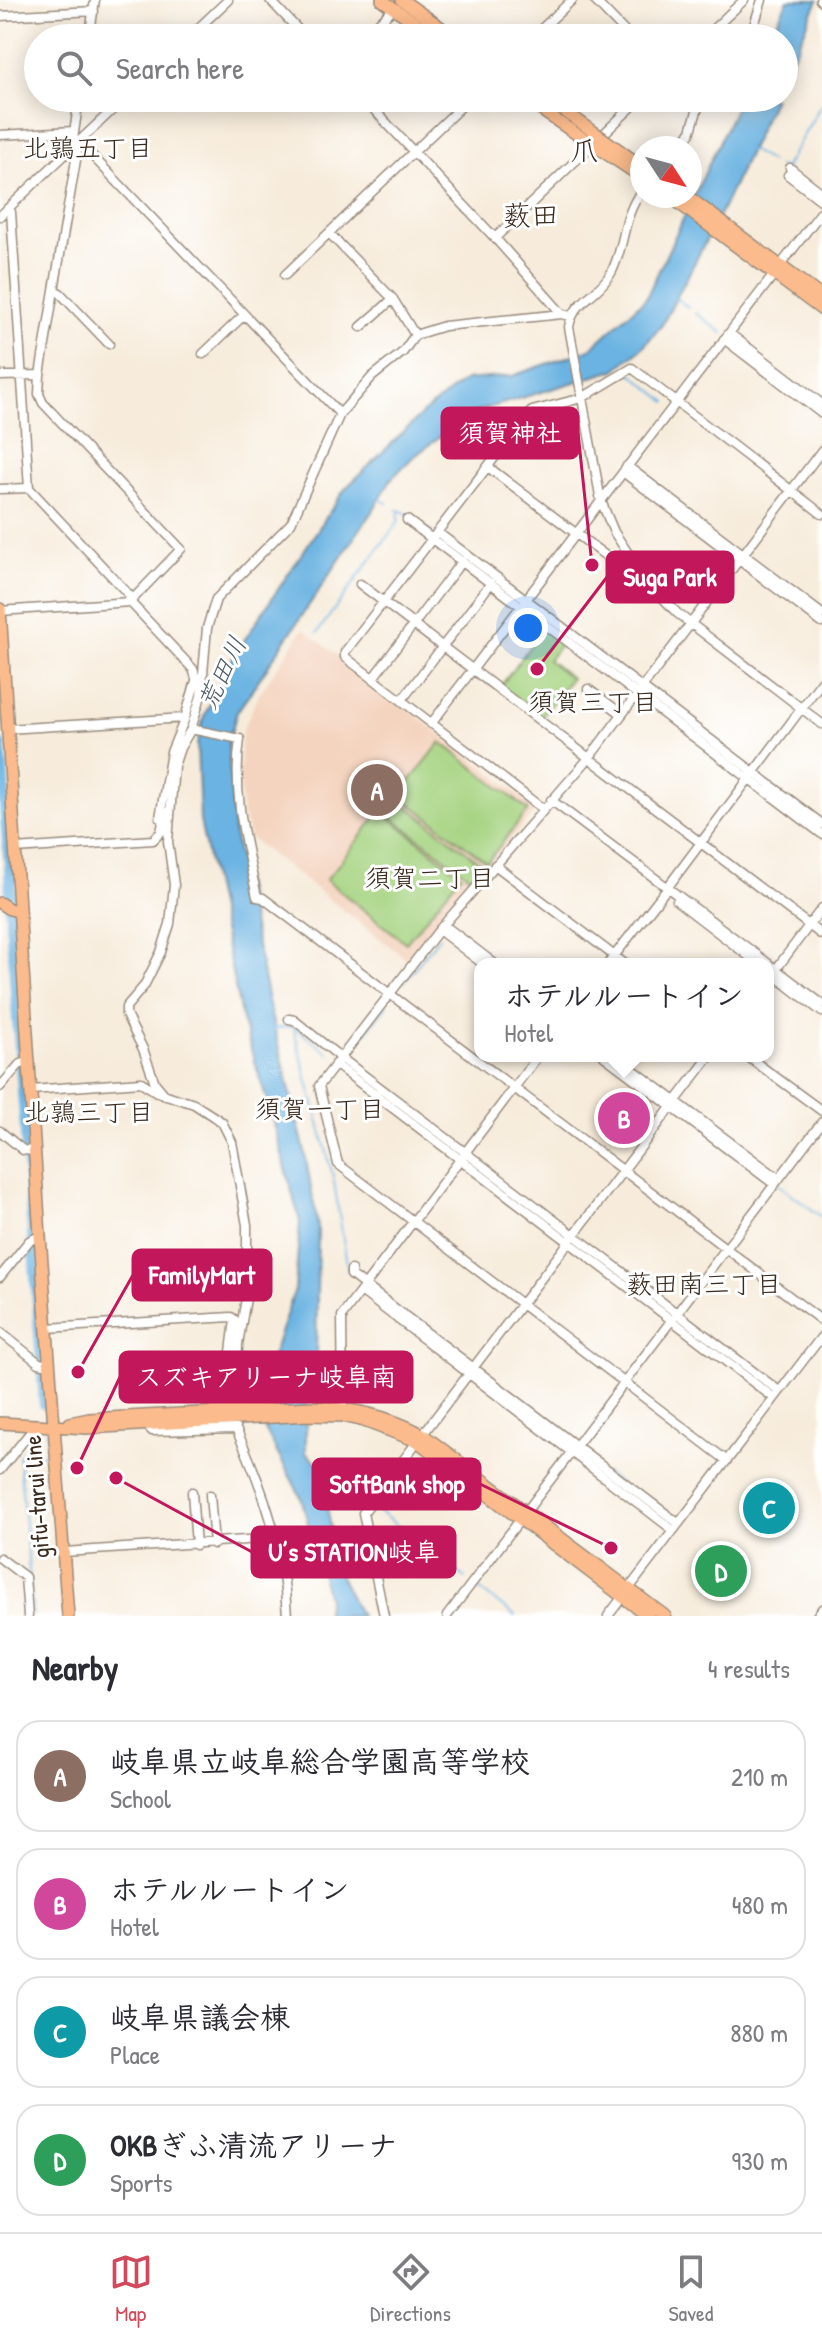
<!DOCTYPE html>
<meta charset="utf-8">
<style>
body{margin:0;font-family:"Patrick Hand","Klee One",sans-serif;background:#f2f2f3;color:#2b2b33}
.compass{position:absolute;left:630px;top:136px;width:72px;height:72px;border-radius:50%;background:#fff;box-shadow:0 4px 20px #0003;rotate:126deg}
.you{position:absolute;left:528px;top:628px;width:28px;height:28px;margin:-20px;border:6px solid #fff;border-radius:50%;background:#1a73e8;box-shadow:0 0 0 12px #1a73e833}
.badge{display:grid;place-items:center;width:52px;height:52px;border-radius:50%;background:#d1495b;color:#fff;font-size:26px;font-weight:700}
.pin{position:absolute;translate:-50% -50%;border:4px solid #fff;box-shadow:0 2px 8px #0006}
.popup{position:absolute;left:474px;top:958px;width:300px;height:104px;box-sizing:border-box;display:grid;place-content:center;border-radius:16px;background:#fff;filter:drop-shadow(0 2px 6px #0005);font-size:26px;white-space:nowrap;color:#7c7c81}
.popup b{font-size:30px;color:#2b2b33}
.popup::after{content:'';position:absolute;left:50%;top:100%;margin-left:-16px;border:16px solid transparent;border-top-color:#fff}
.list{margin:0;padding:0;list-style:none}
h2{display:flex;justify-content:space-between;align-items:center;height:104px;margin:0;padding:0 32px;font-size:34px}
h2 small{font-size:26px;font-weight:400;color:#7c7c81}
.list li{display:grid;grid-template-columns:52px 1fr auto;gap:24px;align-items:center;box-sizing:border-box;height:112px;margin:0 16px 16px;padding:0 16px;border:2px solid #e1e1e2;border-radius:24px}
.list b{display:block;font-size:30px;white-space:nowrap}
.list p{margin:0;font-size:26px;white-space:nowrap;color:#7c7c81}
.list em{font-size:26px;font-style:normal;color:#7c7c81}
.icon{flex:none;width:44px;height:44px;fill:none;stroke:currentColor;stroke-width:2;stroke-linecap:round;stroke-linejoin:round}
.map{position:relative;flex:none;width:822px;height:1616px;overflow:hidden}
.search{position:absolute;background:#fff;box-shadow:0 4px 20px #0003;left:24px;right:24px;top:24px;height:88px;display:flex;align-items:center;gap:20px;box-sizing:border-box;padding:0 28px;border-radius:44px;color:#7c7c81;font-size:30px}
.sheet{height:616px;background:#fff}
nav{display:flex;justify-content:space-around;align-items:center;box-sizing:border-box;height:112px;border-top:2px solid #e1e1e2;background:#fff;font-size:22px;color:#7c7c81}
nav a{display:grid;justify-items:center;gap:4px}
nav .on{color:#d1495b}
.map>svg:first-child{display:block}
</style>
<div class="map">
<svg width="822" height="1616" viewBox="0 0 822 1616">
<rect width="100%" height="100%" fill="#fff"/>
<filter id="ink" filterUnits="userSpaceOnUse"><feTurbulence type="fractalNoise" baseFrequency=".0125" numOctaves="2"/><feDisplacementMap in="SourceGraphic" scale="16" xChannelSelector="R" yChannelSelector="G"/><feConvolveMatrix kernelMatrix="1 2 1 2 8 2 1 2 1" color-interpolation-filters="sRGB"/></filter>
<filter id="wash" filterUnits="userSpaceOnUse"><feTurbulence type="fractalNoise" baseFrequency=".006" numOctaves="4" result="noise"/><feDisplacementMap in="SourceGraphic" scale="32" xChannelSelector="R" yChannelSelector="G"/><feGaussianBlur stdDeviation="1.8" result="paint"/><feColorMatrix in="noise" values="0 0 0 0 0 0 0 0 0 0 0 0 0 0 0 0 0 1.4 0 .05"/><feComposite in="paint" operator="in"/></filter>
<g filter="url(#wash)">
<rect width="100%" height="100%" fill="#f7ecdb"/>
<!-- built -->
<path fill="#f4d4bf" d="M303 629 537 808 409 961 250 838 242 812 240 772 242 731 258 696Z"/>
<!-- green -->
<path fill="#a5d380" stroke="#707e4f" stroke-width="2" d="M545 626 563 641 548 660 571 678 540 719 500 687Z
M441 742 528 810 487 862 399 795Z
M393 795 485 866 474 880 382 810Z
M381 811 461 875 406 943 326 880Z"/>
<!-- water -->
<path fill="#6bb3e2" stroke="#536e80" stroke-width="2" d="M788 0H818L784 77V38H769Z
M740 98H774L722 210 662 325 643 347 615 370 471 413 411 459 391 479 377 504 237 712 228 743 234 833 271 1015 304 1148 318 1227 316 1360 306 1394V1453L319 1464 340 1576 360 1616H325L328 1598 301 1497 264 1428 258 1398 295 1289 300 1222 273 1120 242 1020 200 821 197 744 204 716 231 660 345 489 423 413 465 380 512 376 590 349 646 298Z"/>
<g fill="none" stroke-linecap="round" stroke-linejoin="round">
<!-- stream -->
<path stroke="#6bb3e2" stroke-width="2" d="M748 149 771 162
M778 166 789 172
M784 169 822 103
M676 298 688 307
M695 313 723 333
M631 373 667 402
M378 498 387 503
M397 510 404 512 432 533
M484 572 520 600
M526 605 552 624
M317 633 398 522 399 511
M683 724 748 773
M754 778 780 797
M404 982 440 936
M293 1026 333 1176 348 1271
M273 1029 293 1026 329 1053
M347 1057 387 1005
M778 1184 822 1217
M596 1257 669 1312
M45 1404 46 1421
M605 1473 619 1483
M324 1501 357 1495 365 1502
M374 1508 465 1578
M475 1586 515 1616
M33 1616 19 1457 23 1451 41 1455 49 1453 47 1431"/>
<!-- river -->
<path stroke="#6bb3e2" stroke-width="12" d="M0 745 10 867 11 920 45 1404"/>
</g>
</g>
<g filter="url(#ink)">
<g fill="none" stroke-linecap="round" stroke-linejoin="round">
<defs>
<path id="minor" d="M270 0 306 38
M594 0 631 38
M820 0 822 2
M0 16 94 11
M89 38 95 0
M188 38 228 0
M363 38 394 8
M532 38 572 0
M704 38 744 0
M750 38 762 0
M363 98 495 238 562 314
M0 135 74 131
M79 142 340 414
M76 145 73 140 79 98
M677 148 690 134 701 98
M790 168 822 193
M788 175 822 201
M642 190C621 219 626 245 611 273 599 295 573 301 569 327L601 501 614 532 645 579 677 613 822 724
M0 216 125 98
M329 233 393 299 415 335
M495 238 641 98
M780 266 822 211
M285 275 470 98
M54 290 79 142
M361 327 393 299
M729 333 822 404
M724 339 822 414
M203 354 244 315
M40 375 54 290 60 293 109 344
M0 376 40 375 39 394 43 403 181 549 130 602
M627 466 822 614
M488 467 639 581 645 579
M623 472 822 623
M29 488 132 598
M0 489 29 488 11 212 8 208
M407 520 822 834
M437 532 822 824
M360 584 822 935
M130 602 193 669 197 681
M0 611 130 602
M373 678 462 561
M588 689 622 714
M402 700 491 583
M431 724 775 273
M7 729 185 718
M191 729 240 739C232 793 246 845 257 897L263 898 822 1321
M551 800 822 1004
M543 809 345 657V652L525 418 532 411 582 398 632 368 822 514
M160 818 171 752 185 718 197 677
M15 849 153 840 161 832 165 812
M495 865 625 964
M677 901 759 964
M444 925 495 964
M439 930 483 964
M608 964 664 892 822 681
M769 971 822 1012
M768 980 822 908
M289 1019 294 1020 345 1061 779 1391
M604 1056 774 1184
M615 1056 778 1178
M747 1056 822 1111
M335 1064 774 1398
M0 1087 19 1065 29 1061
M31 1090 141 1082 157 1092 194 1104 222 1122 232 1142 247 1225V1293L238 1344 237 1379 241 1414
M165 1095 155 1083 143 1049 126 1015V1007L144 986 161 952 170 924 174 885 168 841 174 766 180 748 191 729 201 696 207 628 216 599 291 523 340 414 372 377 403 352 415 335 444 326 562 314 571 316
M0 1131 23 1150 35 1151
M351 1270V1275L678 1523
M0 1277 29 1241 40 1236
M361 1291 673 1530
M47 1328 231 1317 235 1320 231 1352 236 1365
M0 1332 39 1363 50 1365
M343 1408 342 1316 538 1056
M146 1425 152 1431 236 1429C264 1490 284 1549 287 1616
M726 1460 338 1164 319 1086 439 930 589 758 822 450
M0 1470 37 1424
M192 1492 196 1545
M210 1495 214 1544
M64 1552 278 1538
M0 1558 25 1577 28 1616
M384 1616 363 1513 710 1056
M447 1616 822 1122
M608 1616 822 1336
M817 1616 822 1609"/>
<path id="major" d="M382 0 437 38
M402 0 456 38
M523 98 566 127
M544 98 573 117
M669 196 822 310
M687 196 822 297
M0 609 40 1236 68 1616
M0 903 9 909 18 911
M0 1423 87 1428 308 1415 343 1416 364 1421 417 1441 648 1616
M70 1423 89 1419 310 1407C351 1407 386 1415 422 1434L665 1616"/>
</defs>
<!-- minor casing -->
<use href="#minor" stroke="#998b7c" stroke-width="11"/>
<!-- major casing -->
<use href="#major" stroke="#998b7c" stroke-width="14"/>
<!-- minor -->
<use href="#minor" stroke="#fff" stroke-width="8"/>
<!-- major -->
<use href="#major" stroke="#fbbb8c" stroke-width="11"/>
<defs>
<path id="major-bridge" d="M573 117 640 165
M566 127 634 172"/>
</defs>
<!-- major-bridge casing -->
<use href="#major-bridge" stroke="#998b7c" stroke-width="14" stroke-linecap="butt"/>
<!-- major-bridge -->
<use href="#major-bridge" stroke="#fbbb8c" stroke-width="11"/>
</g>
</g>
<g text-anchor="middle" stroke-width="6" stroke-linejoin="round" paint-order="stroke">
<!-- street labels -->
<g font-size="24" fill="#3b2a1e" stroke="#fff">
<text transform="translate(37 1497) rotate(-94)" y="8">gifu-tarui line</text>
</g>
<!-- neighbourhood labels -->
<g font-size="26" fill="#3b2a1e" stroke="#fff">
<text x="88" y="157">北鶉五丁目</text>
<text x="593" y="711">須賀三丁目</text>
<text x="430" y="887">須賀二丁目</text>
<text x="320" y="1118">須賀一丁目</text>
<text x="89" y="1121">北鶉三丁目</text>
<text x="704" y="1293">薮田南三丁目</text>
</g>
<!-- water labels -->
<g font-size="26" font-style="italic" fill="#4c5a63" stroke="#fff">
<text transform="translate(222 673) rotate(-64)" y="9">荒田川</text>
</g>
<!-- quarter labels -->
<g font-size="28" fill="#3b2a1e" stroke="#fff">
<text x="584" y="160">爪</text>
<text x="531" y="225">薮田</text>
</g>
</g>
<!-- callouts -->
<path fill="none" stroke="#c2185b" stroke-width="3" d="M592 565L578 433M537 669L607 577M78 1372L133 1275M77 1468L120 1377M611 1548L480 1484M116 1478L252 1552"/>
<g fill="#c2185b" stroke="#fff" stroke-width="3">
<circle cx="592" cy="565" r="8"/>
<circle cx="537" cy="669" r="8"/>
<circle cx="78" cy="1372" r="8"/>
<circle cx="77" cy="1468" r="8"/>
<circle cx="611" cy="1548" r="8"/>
<circle cx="116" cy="1478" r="8"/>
</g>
<g fill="#c2185b" stroke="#c2185b" stroke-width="3">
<rect x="442" y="408" width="136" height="50" rx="8"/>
<rect x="607" y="552" width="126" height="50" rx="8"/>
<rect x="133" y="1250" width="138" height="50" rx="8"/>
<rect x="120" y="1352" width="292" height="50" rx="8"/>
<rect x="313" y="1459" width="167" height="50" rx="8"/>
<rect x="252" y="1527" width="203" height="50" rx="8"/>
</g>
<g font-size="26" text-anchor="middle" font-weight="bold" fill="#fff">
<text x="510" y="442">須賀神社</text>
<text x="670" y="586">Suga Park</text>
<text x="202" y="1284">FamilyMart</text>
<text x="266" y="1386">スズキアリーナ岐阜南</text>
<text x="397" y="1493">SoftBank shop</text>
<text x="354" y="1561">U’s STATION岐阜</text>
</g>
</svg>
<svg class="compass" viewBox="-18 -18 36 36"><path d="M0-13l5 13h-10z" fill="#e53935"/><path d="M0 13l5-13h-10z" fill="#7c7c81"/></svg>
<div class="you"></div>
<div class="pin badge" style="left:377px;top:790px;background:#8d6e63">A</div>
<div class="pin badge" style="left:624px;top:1118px;background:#d1479c">B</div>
<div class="popup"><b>ホテルルートイン</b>Hotel</div>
<div class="pin badge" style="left:769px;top:1508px;background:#0f9aa8">C</div>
<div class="pin badge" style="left:721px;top:1571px;background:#2e9e5b">D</div>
<div class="search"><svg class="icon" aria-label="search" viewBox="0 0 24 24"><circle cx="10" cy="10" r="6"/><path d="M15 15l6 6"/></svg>Search here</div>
</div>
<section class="sheet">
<h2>Nearby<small>4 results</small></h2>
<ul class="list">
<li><span class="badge" style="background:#8d6e63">A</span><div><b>岐阜県立岐阜総合学園高等学校</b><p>School</p></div><em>210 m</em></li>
<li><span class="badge" style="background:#d1479c">B</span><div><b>ホテルルートイン</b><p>Hotel</p></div><em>480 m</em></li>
<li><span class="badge" style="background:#0f9aa8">C</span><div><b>岐阜県議会棟</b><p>Place</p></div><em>880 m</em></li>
<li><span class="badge" style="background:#2e9e5b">D</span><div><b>OKBぎふ清流アリーナ</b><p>Sports</p></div><em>930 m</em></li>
</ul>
</section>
<nav>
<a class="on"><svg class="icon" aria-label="map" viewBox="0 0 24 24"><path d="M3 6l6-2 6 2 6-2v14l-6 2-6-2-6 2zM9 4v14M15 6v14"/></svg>Map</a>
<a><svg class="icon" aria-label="directions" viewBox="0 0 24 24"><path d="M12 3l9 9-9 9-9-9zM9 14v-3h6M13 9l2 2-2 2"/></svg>Directions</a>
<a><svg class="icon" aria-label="saved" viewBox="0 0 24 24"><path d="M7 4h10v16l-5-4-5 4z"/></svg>Saved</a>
</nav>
